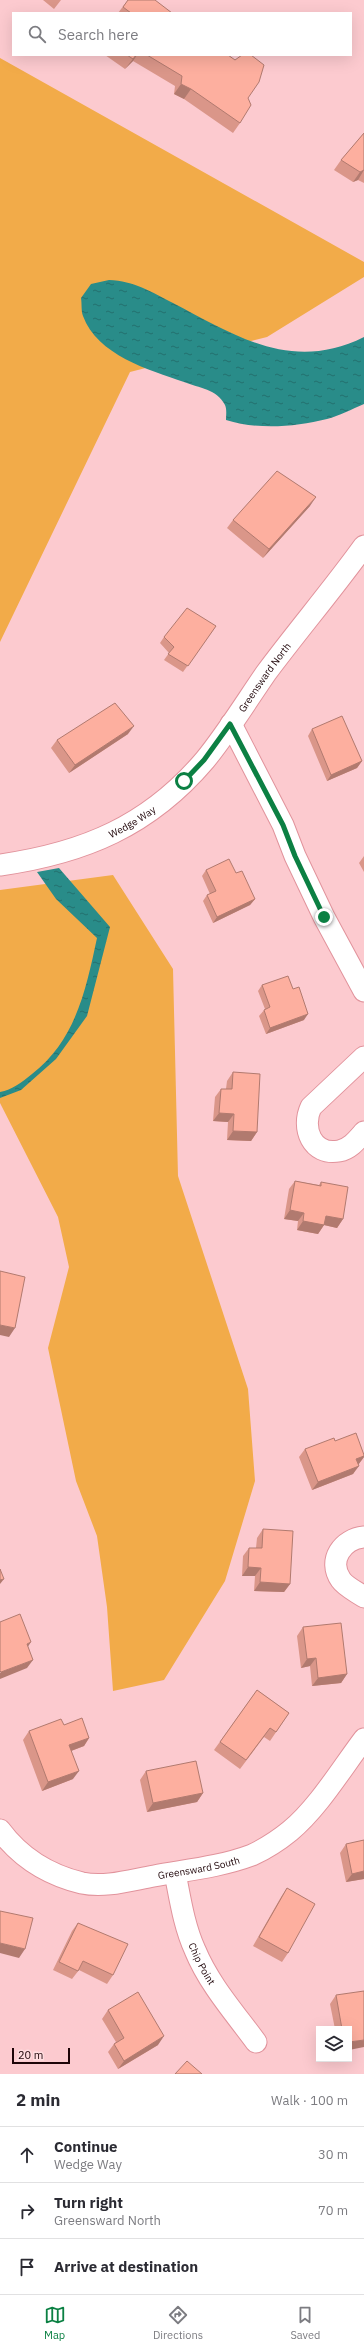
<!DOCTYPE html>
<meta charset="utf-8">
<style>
body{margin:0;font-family:"IBM Plex Sans",sans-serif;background:#f2f2f3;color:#2b2b33}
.controls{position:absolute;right:12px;bottom:12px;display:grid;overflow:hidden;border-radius:0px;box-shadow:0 4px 16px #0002}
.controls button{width:36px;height:36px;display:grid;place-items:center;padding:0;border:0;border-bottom:1px solid #e1e1e2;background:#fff;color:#2b2b33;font:20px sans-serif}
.scale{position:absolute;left:12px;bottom:10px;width:58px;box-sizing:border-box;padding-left:4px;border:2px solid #1e0408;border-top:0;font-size:11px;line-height:14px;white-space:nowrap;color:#1e0408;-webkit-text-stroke:3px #fedcdf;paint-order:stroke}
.stop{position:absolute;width:12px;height:12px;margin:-9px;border:3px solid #0b8043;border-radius:50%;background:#fff}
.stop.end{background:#0b8043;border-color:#fff;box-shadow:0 1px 4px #0008}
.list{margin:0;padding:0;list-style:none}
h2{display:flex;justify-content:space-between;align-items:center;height:52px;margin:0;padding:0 16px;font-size:17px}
h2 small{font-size:13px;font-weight:400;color:#7c7c81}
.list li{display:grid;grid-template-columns:26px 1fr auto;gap:12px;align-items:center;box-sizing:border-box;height:56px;padding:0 16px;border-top:1px solid #e1e1e2}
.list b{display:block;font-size:15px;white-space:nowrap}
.list p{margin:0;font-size:13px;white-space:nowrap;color:#7c7c81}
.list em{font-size:13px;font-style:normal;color:#7c7c81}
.icon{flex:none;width:22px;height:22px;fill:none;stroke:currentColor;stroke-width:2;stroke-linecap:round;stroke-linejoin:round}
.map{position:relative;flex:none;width:364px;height:2074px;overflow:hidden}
.search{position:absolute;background:#fff;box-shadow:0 4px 16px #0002;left:12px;right:12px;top:12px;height:44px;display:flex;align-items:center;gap:10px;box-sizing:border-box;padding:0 14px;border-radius:0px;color:#7c7c81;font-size:15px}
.sheet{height:220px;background:#fff}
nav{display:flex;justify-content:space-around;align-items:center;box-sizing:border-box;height:56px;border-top:1px solid #e1e1e2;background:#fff;font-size:11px;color:#7c7c81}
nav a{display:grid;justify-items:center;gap:2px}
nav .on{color:#0b8043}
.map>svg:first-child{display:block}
</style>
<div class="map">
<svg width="364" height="2074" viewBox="0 0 364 2074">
<defs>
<pattern id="water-ripples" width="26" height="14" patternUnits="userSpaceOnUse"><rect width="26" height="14" fill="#298c89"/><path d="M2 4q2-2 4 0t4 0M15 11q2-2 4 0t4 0" fill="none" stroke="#23706e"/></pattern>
</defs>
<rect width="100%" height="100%" fill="#fccacf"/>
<!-- grass -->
<path fill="#f2ab49" d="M0 58 364 262V277L267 337 130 372 0 642Z
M113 875 173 969 178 1176 248 1389 255 1481 225 1581 164 1680 113 1691 107 1607 97 1536 76 1481 48 1348 69 1267 58 1217 0 1103V890Z"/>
<!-- water -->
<path fill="url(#water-ripples)" d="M109 280C134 281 152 292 173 303 236 336 292 373 364 337V404C352 409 339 416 327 419 295 427 258 430 226 420 226 416 227 409 225 405 217 389 199 388 184 382 149 370 97 355 83 316 81 311 82 304 81 298L91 284Z
M59 868 110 927 87 1016 56 1059 21 1090 0 1098V1092C12 1090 22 1082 32 1074 76 1040 86 989 97 938L56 899 37 872Z"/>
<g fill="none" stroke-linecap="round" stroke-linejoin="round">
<defs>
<g id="minor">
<path d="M231 724 283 825 295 856 324 917 364 991"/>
<path id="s1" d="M0 865C84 853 149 826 205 760 227 733 246 702 266 673 298 630 333 589 364 546"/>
<path d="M364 1057 311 1107C301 1128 312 1156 339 1151 350 1149 357 1140 364 1132"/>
<path d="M364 1537C343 1539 327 1560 341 1580 346 1587 357 1592 364 1597"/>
<path id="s2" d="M0 1830C20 1857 49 1875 82 1883 105 1888 131 1880 154 1876 187 1870 220 1867 252 1855 265 1849 279 1840 290 1831 318 1808 342 1768 364 1739"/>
<path id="s3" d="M175 1873C180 1898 184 1926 195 1950 209 1984 234 2012 256 2042"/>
</g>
</defs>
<!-- minor casing -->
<use href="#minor" stroke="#e1939c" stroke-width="23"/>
<!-- minor -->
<use href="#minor" stroke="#fff" stroke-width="21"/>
</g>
<!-- wall -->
<path fill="#da9689" d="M43 0H61L54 9Z
M128 0 172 13H118Z
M105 55H228L240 123 233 133 184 99 174 94 175 86 133 61 125 69Z
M364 133V183L358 180 353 182 334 170 341 160Z
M310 506 263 558 227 528 233 520Z
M216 626 183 672 164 660 169 653 160 643 164 637Z
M312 729 362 761 357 768 327 781 308 736Z
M128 734 69 773 51 748 57 740Z
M364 856V872L359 863Z
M206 870 236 873 255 899 250 905 213 923 203 901 207 895 210 894 202 876Z
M262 985 304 1020 266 1034 259 1016 265 1009 258 991Z
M233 1072 257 1132 251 1141 227 1140 228 1122 213 1121 215 1097 221 1089H226L227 1081Z
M295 1181 319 1185 321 1182 343 1219 337 1228 324 1225 318 1234 297 1230 298 1221 284 1219 289 1189Z
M335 1441 364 1455V1457L358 1465 353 1474 312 1490 299 1457 305 1449Z
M263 1529 290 1584 284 1592 254 1591 255 1576H242L243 1556 249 1548H256L257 1538Z
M303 1627 347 1674 341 1683 312 1686 310 1666 301 1668 297 1636Z
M257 1690 289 1713 270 1741 264 1737 240 1769 214 1750Z
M64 1725 89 1738 84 1746 71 1751 73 1779 42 1791 23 1740 29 1731Z
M146 1771 203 1793 197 1802 147 1812 140 1780Z
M346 1844 364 1879 346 1882 340 1853Z
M287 1888 288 1953 282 1962 253 1946 281 1897Z
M78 1923 113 1975 107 1984 79 1970 72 1979 53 1970 72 1931Z
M336 1995 349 2029H335L330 2004Z
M108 2010 158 2045 118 2069 108 2052 114 2044 116 2042 102 2019Z"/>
<!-- shaded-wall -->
<path fill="#b17a6f" d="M136 55H137L133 61 125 69Z
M181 84 191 89 184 99 174 94Z
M364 170 358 180 353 182 360 172Z
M316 497 310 506 263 558 269 549Z
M134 726 128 734 69 773 75 765Z
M362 761 357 768 327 781 331 775Z
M255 899 250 905 213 923 217 917Z
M308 1014 304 1020 266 1034 270 1028Z
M219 1113 234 1114 228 1122 213 1121Z
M233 1131 257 1132 251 1141 227 1140Z
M290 1210 304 1213 298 1221 284 1219Z
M326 1216 343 1219 337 1228 324 1225 318 1234 297 1230 303 1221Z
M0 1325 15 1328 9 1337 0 1335Z
M364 1456V1457L358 1465 356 1459Z
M359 1466 353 1474 312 1490 318 1482Z
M248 1567 261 1568 255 1576H242Z
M4 1579 0 1584V1580Z
M260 1582 290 1584 284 1592 254 1591Z
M31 1642 25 1651 27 1644Z
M316 1658 310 1666 301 1668 307 1659Z
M33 1660 27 1668 0 1679V1673L1 1672Z
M347 1674 341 1683 312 1686 318 1678Z
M89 1738 84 1746 63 1754 69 1745Z
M79 1771 73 1779 42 1791 48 1782Z
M203 1793 197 1802 147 1812 153 1803Z
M364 1871V1879L346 1882 352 1874Z
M0 1943 25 1949 19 1958 0 1953Z
M164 2036 158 2045 118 2069 124 2061Z
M364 2040V2047L349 2050V2042Z"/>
<!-- building -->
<path fill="#fdaf9f" stroke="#b17a6f" d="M128 0H155L172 13H131L123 7Z
M127 55H136L133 59Z
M147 55H228L235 60 242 55H251L264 65 259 82 248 98 251 105 240 123 191 89 181 84 182 76Z
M364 133V170L360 172 341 160Z
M277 471 316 497 269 549 233 520Z
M187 608 216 626 188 666 168 654 174 647 164 637Z
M115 703 134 726 75 765 57 740Z
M342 716 362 761 331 775 312 729Z
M229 859 236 873 242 871 255 899 217 917 207 895 216 891 206 870Z
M288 976 293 989 299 987 308 1014 270 1028 264 1010 270 1007 262 985Z
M233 1072 260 1074 257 1132 233 1131 234 1114 219 1113 221 1089H232Z
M295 1181 321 1186V1182L348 1187 343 1219 326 1216 324 1225 303 1221 304 1213 290 1210Z
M0 1271 25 1277 15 1328 0 1325Z
M356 1433 364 1455V1456L356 1459 359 1466 318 1482 305 1449 334 1438 335 1441Z
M263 1529 293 1531 290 1584 260 1582 261 1568 248 1567 249 1548H262Z
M0 1569 4 1579 0 1580Z
M20 1614 31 1642 27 1644 33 1660 1 1672 0 1671V1622Z
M341 1623 347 1674 318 1678 316 1658 307 1659 303 1627Z
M257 1690 289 1713 276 1732 270 1728 246 1760 220 1742Z
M82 1718 89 1738 69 1745 79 1771 48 1782 29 1731 61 1719 64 1725Z
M196 1761 203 1793 153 1803 146 1771Z
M364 1840V1871L352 1874 346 1844Z
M287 1888 315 1904 288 1953 259 1937Z
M0 1911 33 1918 25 1949 0 1943Z
M78 1923 128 1944 113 1975 83 1961 78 1971 59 1962Z
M364 1991V2040L349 2042V2029H342L336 1995Z
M138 1992 164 2036 124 2061 114 2044 124 2038 108 2010Z
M187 2061 202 2074H175Z"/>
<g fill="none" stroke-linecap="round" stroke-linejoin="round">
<!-- route -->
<path stroke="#0b8043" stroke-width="5" d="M184 781 204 760 230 724 283 825 295 856 324 917"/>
</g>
<g text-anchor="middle" stroke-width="3.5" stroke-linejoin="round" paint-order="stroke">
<!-- street labels -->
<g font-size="10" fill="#1e0408" stroke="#fedcdf">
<text dy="4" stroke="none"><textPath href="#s1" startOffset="338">Greensward North</textPath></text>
<text dy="4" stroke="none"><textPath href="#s1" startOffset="140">Wedge Way</textPath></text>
<text dy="4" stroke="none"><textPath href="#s2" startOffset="218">Greensward South</textPath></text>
<text dy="4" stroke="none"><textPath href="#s3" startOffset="95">Chip Point</textPath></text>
</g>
</g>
</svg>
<div class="controls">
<button><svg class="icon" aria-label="layers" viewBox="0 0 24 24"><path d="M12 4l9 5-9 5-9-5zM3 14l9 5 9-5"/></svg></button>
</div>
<div class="scale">20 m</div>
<div class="stop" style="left:184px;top:781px"></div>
<div class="stop end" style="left:324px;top:917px"></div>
<div class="search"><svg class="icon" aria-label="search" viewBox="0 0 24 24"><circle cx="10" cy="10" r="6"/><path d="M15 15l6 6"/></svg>Search here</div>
</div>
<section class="sheet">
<h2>2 min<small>Walk · 100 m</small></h2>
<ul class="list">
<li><svg class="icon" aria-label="ahead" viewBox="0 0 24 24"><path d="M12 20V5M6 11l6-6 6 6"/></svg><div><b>Continue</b><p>Wedge Way</p></div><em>30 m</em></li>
<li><svg class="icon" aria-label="right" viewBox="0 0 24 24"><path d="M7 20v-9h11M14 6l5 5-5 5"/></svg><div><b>Turn right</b><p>Greensward North</p></div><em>70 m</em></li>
<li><svg class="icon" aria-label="arrive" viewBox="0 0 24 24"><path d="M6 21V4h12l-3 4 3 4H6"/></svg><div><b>Arrive at destination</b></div></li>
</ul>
</section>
<nav>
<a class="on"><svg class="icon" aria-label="map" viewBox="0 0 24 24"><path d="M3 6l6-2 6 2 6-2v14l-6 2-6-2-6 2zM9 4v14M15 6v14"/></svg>Map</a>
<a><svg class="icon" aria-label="directions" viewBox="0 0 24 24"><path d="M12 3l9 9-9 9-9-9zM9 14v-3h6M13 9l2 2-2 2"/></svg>Directions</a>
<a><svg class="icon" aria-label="saved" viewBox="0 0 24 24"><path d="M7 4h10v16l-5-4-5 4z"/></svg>Saved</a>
</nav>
